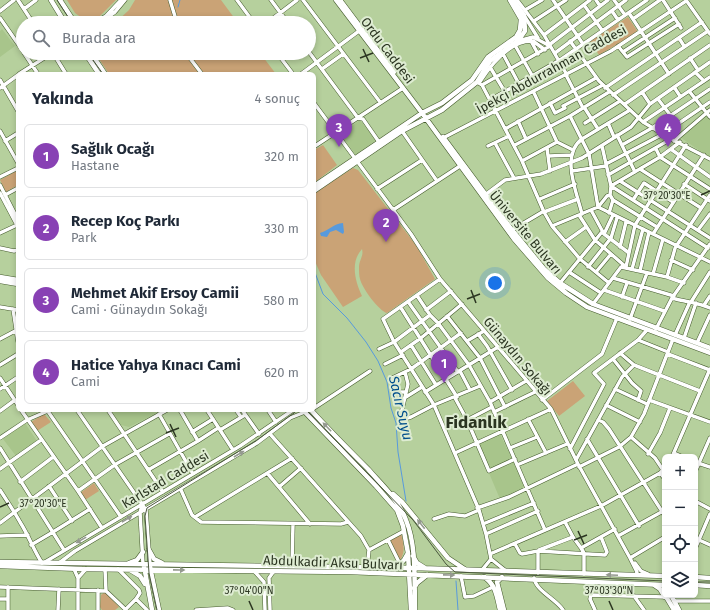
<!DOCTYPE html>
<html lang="tr">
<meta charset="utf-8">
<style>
body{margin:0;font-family:"Fira Sans",sans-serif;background:#f6f6f7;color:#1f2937}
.controls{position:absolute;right:12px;bottom:12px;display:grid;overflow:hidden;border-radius:6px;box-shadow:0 2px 6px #0003}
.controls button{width:36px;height:36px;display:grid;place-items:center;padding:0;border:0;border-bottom:1px solid #e0e1e3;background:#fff;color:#1f2937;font:20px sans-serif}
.you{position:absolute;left:495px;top:283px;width:14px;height:14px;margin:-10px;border:3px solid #fff;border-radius:50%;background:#1a73e8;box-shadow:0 0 0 6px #1a73e833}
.badge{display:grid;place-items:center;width:26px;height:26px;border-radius:50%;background:#8841b4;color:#fff;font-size:13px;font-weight:700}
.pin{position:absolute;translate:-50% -33px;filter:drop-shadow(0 1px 2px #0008)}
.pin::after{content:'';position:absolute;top:21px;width:14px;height:12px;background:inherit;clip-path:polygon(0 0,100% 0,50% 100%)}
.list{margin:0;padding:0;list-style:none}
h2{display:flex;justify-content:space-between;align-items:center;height:52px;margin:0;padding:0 16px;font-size:17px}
h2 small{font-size:13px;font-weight:400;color:#747a83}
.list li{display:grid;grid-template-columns:26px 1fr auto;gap:12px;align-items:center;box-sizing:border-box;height:64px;margin:0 8px 8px;padding:0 8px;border:1px solid #e0e1e3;border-radius:6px}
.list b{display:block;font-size:15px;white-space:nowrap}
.list p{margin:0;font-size:13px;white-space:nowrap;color:#747a83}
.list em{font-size:13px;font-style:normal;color:#747a83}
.icon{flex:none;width:22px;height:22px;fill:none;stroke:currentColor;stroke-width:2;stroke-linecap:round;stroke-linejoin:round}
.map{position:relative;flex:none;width:710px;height:610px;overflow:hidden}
.search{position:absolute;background:#fff;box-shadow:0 2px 6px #0003;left:16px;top:16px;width:300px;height:44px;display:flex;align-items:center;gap:10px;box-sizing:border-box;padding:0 14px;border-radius:22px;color:#747a83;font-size:15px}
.panel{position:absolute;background:#fff;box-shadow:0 2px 6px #0003;left:16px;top:72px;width:300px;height:340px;border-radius:6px}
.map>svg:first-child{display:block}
</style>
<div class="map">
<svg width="710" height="610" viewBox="0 0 710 610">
<rect width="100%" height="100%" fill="#b6d09d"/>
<!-- built -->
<path fill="#a8c58b" d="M2 29 15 46 0 57V31Z
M705 116 710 119V158L680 137Z
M360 120 376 140 356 155 340 134Z
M111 410H163L129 427 121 425Z
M25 423 37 441 16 456 3 439Z
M500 434 512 459 490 470 479 444Z
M513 461 524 487 500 499 489 473Z"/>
<!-- green -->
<path fill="#caa376" d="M67 0H116L97 19 89 23 75 13Z
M135 0H221L238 23H115L129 10Z
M628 17 638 32 599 55 590 41Z
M95 53H260L276 74H109Z
M323 145 337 165 314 183V150Z
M353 168 358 170 416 245 435 279 387 313C379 311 362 288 360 279 359 276 359 271 359 267 359 260 364 256 362 249 350 262 355 281 362 296L343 307 321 275 314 259V193Z
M18 170V185L6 192 0 180Z
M573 381 585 396 559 416 547 401Z
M44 414 51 422 37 431 31 422Z
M94 483 99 491 85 500 80 493Z
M401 533C404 543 406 555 398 562L386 541Z
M105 592 119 607 115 610H102L100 607 101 595Z"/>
<!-- water -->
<path fill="#579add" d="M343 223 344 232 343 234 336 230 330 232 327 237 321 236 320 233C330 230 333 224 343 223Z"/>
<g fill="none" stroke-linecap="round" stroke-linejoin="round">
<!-- stream -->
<path stroke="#579add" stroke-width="1" d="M178 7 180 0
M314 270 323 294 347 318 366 342 378 361 387 382 391 408 396 423 398 452 406 501
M456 581 458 610"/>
<defs>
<path id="minor" d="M18 0 33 23
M170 0 177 23
M237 0 254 23
M271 0 288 23
M303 0 380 102
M517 0 544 35 567 75
M553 0 583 44
M596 0 600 6
M614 0 625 15
M663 0 681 28
M686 0 710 34
M584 5 602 30
M24 9 36 0
M525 10 542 0
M0 11 14 0
M612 11 618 20
M629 13 669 74
M525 17 538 38
M0 18 23 51
M633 19 660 0
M534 21 566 0
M94 23 106 16 121 0
M100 23 115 12 125 0
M267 23 297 0
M544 35 590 0
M679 38 684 46
M531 41 538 54
M570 41 599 81 643 122 671 139 710 159
M549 45 608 0
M618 46 627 57 679 24
M516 47 533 77
M309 52 358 118 363 119 379 142
M623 52 675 18
M24 53 38 74
M53 53 66 74
M186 53 202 74
M277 53 293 74
M555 53 626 0
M503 54 519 84
M690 58 698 70
M490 67 505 92
M322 69 343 54
M695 72 704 81
M19 74 52 53
M301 74 359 31
M566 75 583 108
M0 80 18 111
M477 82 482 85 522 161 544 212 552 226 580 259 609 283
M479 83C490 66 510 40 533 41L545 50
M482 85 550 46 533 37 518 41
M674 87 680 96
M0 88 18 75
M605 88 702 22
M689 91 710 117
M642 92 650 104
M534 93 557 142 573 150
M613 95 708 31
M658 99 671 116
M490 100 560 60 647 0
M314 103 411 234 440 279 551 409 578 464 630 558 637 572 636 575
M550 103 555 113 565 108 563 106 603 85
M625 104 710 45
M584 107 598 129
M570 116 589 154 598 207
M518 121 526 139
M643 122 710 77
M585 123 620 101
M608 123 614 137
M505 129 596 78
M0 131 18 163
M402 131 437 181
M617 135 635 172
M443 138 611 51 686 1
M5 141 18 133
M674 141 710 110
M680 142 660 157 611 186 708 248
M495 143 514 178
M515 145 570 116 609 92
M622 145 652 128 710 89
M315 146 403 88
M488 146 509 136
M602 146 611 186 610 195 613 200 609 213
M547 148 550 171
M656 149 660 157 710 189
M672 150 710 177
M549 156 572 155
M522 161 557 142
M606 164 663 134 710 102
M640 169 701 208
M572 171 606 166
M608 175 671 139
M0 177 18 168
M620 181 710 238
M684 184 710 201
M0 185 18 220
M377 189 422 160
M0 193 18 227
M5 195 18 188
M485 195 505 180 541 174 582 158 631 127 650 104 710 62
M540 199 575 184
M613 200 657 227
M633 200 644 183 673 202
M599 206 607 196 610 195
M393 210 460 166
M591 210 604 234 629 253
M544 212 578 199
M582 214C577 193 560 155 582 139L630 110
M579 215 595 240 626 267 635 225 686 145
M552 226 598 207 710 262
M512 230 544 211
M698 230 710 214
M0 233 17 225
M604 234 613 215
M653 234 704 155
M565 242 586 227
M677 245 710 195
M620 247 626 222
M0 248 14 251 18 250
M671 260 693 270
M588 267 611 238 617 218
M632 269 643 229
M640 271 649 232
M569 272 601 293
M596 272 611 254
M653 274 663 239
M667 277 676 245
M613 278 674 296
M440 279 383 319 394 342 434 405 479 510 486 534 491 559 506 571
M560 283 602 232
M604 290 664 311
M418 297 430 315 438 323 469 365 490 402 545 530
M622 297 627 283
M672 298 710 244
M691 302 710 272
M409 303 458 372
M593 304 621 267 667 277 684 283
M704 305 710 296
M0 307 18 310
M401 308 457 397
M13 309 18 342
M426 310 451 291
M447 316 480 358 505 407
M630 319 647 273
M656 329 672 298C685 302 697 302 710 308
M478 334 487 346 512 390
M675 335 689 304
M684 338 696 303
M0 339 15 331
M638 340 668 352
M467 341 484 331
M697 343 710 315
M411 345 436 385
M379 349 394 342 430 315
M401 352 421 338 462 304
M620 353 634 365 700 391
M668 354 710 370
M613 359 632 383 641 391 638 400
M385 364 403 355
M0 365 18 354
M460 371 470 390
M405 372 408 384 401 414 404 419 411 417 434 405 480 386
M0 378 18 405
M390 379 411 369 461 333
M0 389 18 377
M615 389 647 404
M395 392H406
M425 392 498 347
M406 397 422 387
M455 398 467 420 489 471 515 459
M542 400 602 354 617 318
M649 400 710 422
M490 402 526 381
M606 405 640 422
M314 408 370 371
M21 410 78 491 102 528
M47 410 121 517
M77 410 146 510 150 564
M108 410 163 492
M207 410 233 450
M236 410 241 417
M242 410 259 434
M268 410 276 422
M0 411 15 400
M494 412 535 392
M159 414 193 474
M528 419 546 453
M467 420 492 407
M598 420 603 422 609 429 665 516
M220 430 245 415
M192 432 213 419
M270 434 361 536 369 550 367 568
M631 437 655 458 663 470
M0 438 27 420 50 410
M587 439 639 526
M198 441 218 428
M0 448 64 550
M510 448 537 437
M570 449 604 384 594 373 638 340 647 330
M455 453 551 409
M674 453 683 457
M648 454 660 433 670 408
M672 457 710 369
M576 460 622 377 634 365
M695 462 710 467
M517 465 567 444
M579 467 619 447 631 437 644 414 673 339
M0 469 41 440
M148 470 198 441 180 410
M695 472 710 438
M660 473 665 479
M268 474 310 524
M20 482 53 457
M49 486 72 521
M279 487 301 468
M0 490C7 501 14 511 20 522 29 536 33 549 42 563
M181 490 192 515 201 522 341 524 348 522
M78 491 116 464 169 434
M695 501 710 509
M143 503 140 512 143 564
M477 508 509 497 578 464
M195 517 292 458
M434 519 449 514 465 516 479 510
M565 522 573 537 581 548
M0 523 103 446 167 410
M483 524 534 503
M53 532 90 509
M486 534 538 511
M0 536 28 535
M618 536 665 510
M388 540 400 564
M699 540 710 545
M515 544 520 553 522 554 538 551V573
M31 545 53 532
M695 549 710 514
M369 550 404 531
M539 550 573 537
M538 551 605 555 607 552 601 537
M490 554 601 506 660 473 665 468
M630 558 665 537
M45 562 240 446 293 410
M59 563 75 551 257 443 290 418 305 412
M635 563 641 571 648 574
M292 566 293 524
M74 569 78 578V610
M105 569 106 591
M118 569 139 590 140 593 136 599
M482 570 491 559
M254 571 264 582 265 610
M584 574V553L581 548 615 529
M461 576 465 597 474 596 493 587
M78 578 86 569
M534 578C536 591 556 599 563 610
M0 587 106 591 126 610
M8 587V610
M634 596 644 610
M0 599H8
M674 601H710
M58 610 59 589
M98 610V590
M125 610 136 599 147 610
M196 610 228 608 233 610
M270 610 269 578 274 571
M595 610 590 599 591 595 665 597"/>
<path id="major" d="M51 0 65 23
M60 0 75 23
M336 0 422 113 514 239 548 278 566 293 587 307 710 353
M340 0 394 72
M85 53 99 74
M91 53 105 74
M443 137 512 230 544 269 560 283 593 304 710 348
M314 186 422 113 442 103 472 80 488 57 516 37 520 30 521 19 510 0
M314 191 402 131 442 110 477 82 490 61 518 41 525 31 524 15 513 0
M0 277 18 280
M0 281 18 284
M303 410 376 486 397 510 403 526 408 553 411 610
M311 410C329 430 349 450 368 469 382 485 398 499 406 520 417 547 414 581 415 610
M393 494 402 502 448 558 466 570
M149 550 154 559 162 563
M413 556 417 563 425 568
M0 562 414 568 665 576
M129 563 137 560 143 552
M0 566 82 569 351 572 665 585
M144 566 152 610
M150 567 159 610
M395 569 404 560 408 553
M130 570 140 576 145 584
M484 577C496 584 497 598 500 610
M502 577 497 582 504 610
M695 577 710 578
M654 585 660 589 665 597
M695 585 710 586
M414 588 417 583 427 575
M665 595 674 610
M671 595 679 610"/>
</defs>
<!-- minor casing -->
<use href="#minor" stroke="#455b2d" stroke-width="4.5"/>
<!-- major casing -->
<use href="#major" stroke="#455b2d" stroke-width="5.5"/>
<!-- minor -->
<use href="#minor" stroke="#fff" stroke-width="3.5"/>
<!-- major -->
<use href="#major" stroke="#fff" stroke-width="4.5"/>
<!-- tram -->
<path stroke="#4a573d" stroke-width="1" d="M57 0 72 23
M88 53 103 74
M306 410 413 520 446 564 455 572 665 581
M695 582H710
M157 610 149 573 145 516 147 508 257 440 294 413 296 410"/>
</g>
<!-- one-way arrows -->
<defs><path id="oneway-solid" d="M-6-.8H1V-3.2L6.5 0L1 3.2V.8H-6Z"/></defs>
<g fill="#959a90">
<use href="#oneway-solid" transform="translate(327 427) rotate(-134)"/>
<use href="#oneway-solid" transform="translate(239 454) rotate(-30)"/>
<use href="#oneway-solid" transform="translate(127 519) rotate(-31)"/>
<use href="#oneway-solid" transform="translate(421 524) rotate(-128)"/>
<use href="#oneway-solid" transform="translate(81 540) rotate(151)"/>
<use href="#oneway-solid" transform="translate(179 570) rotate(1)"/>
<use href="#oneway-solid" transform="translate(449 575) rotate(1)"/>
<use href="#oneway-solid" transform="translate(612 575) rotate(-178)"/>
</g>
<!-- ticks -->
<path fill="none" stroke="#2b3521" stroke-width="1.5" d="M363 49 369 62M360 58 373 53M701 195 710 191M471 290 476 303M467 299 480 294M170 424 176 437M166 433 179 428M0 507 9 503M578 531 584 544M574 540 587 535M249 601 253 610M609 601 613 610"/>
<g text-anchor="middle" stroke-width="4" stroke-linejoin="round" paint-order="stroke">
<!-- street labels -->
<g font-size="13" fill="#2b3521" stroke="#deecd2">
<text transform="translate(388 50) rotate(53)" y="5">Ordu Caddesi</text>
<text transform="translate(551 69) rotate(-29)" y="5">İpekçi Abdurrahman Caddesi</text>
<text transform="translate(526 232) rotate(50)" y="5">Üniversite Bulvarı</text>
<text transform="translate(518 356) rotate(50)" y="5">Günaydın Sokağı</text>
<text transform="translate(165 479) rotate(-31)" y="5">Karlstad Caddesi</text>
<text transform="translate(333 562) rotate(2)" y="5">Abdulkadir Aksu Bulvarı</text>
</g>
<!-- water labels -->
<g font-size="14" font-style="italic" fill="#004f8c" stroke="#deecd2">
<text transform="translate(401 408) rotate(77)" y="5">Sacır Suyu</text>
</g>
<!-- district labels -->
<g font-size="17" font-weight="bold" fill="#2b3521" stroke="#deecd2">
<text x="476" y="428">Fidanlık</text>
</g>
</g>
<g font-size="10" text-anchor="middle" fill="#2b3521" stroke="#deecd2" stroke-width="4" stroke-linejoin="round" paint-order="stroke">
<text x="667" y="199">37°20'30"E</text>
<text x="43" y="507">37°20'30"E</text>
<text x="249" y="594">37°04'00"N</text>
<text x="609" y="594">37°03'30"N</text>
</g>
</svg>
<div class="controls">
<button>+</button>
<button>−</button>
<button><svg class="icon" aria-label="locate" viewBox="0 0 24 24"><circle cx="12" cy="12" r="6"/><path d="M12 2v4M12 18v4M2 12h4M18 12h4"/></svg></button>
<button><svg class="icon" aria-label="layers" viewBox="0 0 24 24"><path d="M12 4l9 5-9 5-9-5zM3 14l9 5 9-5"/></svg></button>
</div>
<div class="you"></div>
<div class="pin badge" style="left:444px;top:383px">1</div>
<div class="pin badge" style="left:386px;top:242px">2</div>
<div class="pin badge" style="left:339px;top:147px">3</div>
<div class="pin badge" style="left:668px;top:147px">4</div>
<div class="search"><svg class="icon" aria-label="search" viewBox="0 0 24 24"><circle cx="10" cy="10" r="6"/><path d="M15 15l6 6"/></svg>Burada ara</div>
<section class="panel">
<h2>Yakında<small>4 sonuç</small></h2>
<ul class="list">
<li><span class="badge">1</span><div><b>Sağlık Ocağı</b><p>Hastane</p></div><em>320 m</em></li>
<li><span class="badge">2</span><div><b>Recep Koç Parkı</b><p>Park</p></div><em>330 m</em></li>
<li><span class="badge">3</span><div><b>Mehmet Akif Ersoy Camii</b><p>Cami · Günaydın Sokağı</p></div><em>580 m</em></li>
<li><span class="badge">4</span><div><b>Hatice Yahya Kınacı Cami</b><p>Cami</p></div><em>620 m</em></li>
</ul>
</section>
</div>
